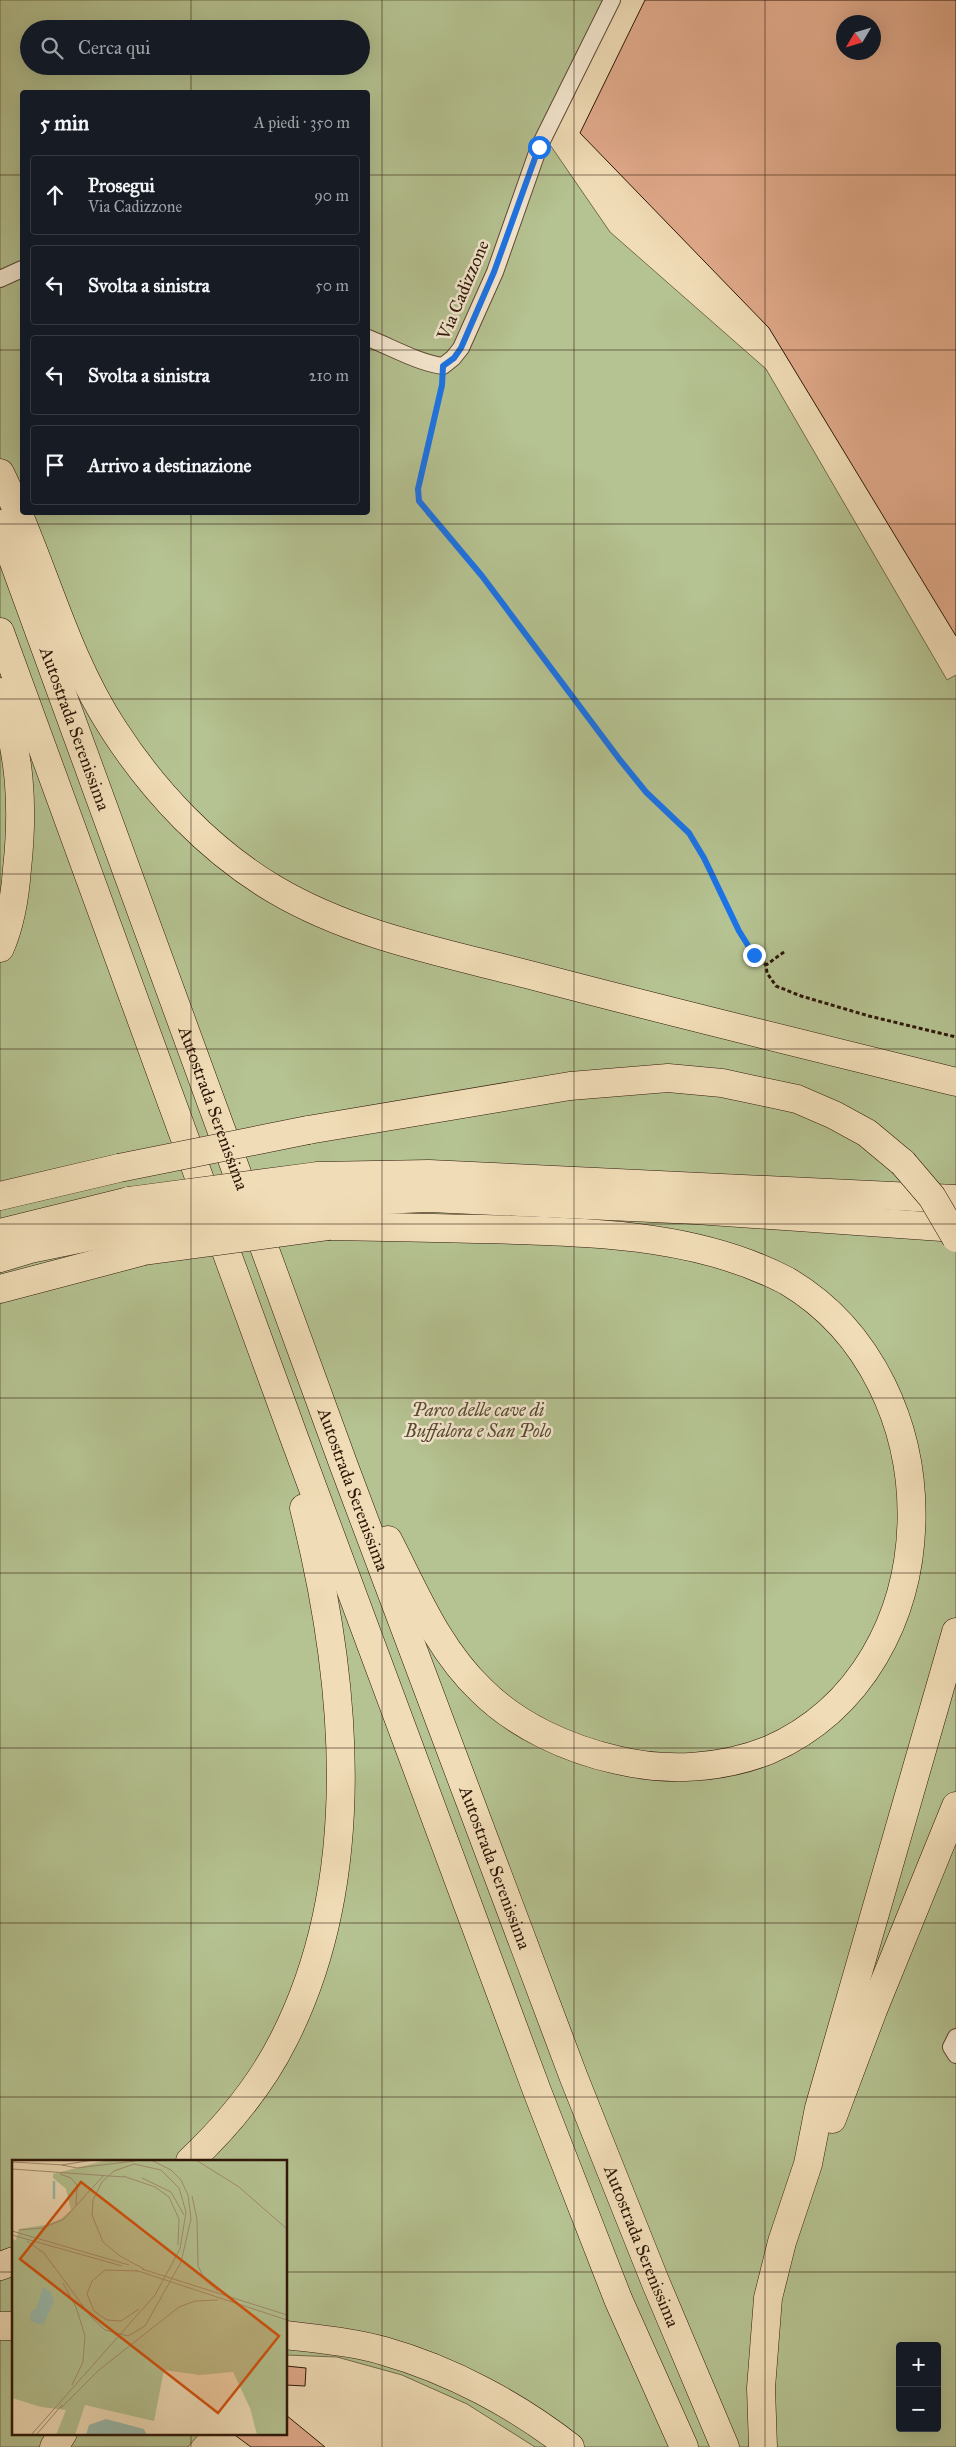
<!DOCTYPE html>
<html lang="it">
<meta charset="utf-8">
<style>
body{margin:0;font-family:"IM FELL Great Primer",serif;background:#242831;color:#f1f3f6}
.controls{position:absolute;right:15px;bottom:15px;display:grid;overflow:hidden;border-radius:5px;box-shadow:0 5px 20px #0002}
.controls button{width:45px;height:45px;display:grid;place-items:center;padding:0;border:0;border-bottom:1px solid #363941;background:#171b24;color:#f1f3f6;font:25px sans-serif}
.compass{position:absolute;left:836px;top:15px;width:45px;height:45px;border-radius:50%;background:#171b24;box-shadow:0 5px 20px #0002;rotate:232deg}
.stop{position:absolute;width:15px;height:15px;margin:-11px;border:4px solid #1a73e8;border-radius:50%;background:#fff}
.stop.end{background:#1a73e8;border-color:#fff;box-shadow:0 1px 5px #0008}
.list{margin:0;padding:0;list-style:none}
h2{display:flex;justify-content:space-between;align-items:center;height:65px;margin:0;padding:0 20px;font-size:21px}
h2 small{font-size:16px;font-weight:400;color:#9ea1a6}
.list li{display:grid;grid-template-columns:32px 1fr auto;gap:15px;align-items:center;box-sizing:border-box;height:80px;margin:0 10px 10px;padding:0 10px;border:1px solid #363941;border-radius:5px}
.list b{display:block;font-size:19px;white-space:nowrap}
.list p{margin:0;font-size:16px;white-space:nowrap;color:#9ea1a6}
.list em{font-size:16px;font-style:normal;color:#9ea1a6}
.icon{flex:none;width:28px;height:28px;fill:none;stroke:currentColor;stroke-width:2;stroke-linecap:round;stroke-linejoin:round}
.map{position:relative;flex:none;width:956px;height:2447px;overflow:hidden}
.search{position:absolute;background:#171b24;box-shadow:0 5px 20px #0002;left:20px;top:20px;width:350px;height:55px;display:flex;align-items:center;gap:12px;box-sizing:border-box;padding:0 18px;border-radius:28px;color:#9ea1a6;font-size:19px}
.panel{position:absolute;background:#171b24;box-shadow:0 5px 20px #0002;left:20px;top:90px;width:350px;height:425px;border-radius:5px}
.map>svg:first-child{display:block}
</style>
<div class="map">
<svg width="956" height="2447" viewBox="0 0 956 2447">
<rect width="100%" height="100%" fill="#f0dcb6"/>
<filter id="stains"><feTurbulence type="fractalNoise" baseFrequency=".004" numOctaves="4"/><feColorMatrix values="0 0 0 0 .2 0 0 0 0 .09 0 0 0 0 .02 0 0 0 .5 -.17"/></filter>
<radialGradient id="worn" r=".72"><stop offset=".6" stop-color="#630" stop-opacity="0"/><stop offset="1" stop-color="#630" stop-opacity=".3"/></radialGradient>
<!-- green -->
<path fill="#b5c291" stroke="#716c4c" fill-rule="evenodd" d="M0 0H616L546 139 610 232 766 369 947 680 956 675V2447H535L467 2404 402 2375 337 2357 286 2355V2161H14V2433H200L188 2447H0ZM29 29H361V66H29ZM22 92H368V512H22ZM900 2346H937V2428H900Z"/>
<!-- building -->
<path fill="#e1aa8b" stroke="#2d1708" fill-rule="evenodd" d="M645 0H956V636L769 328 580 133ZM844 22H874V52H844Z
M286 2366 306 2368 305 2386 286 2385Z
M286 2415 325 2447H251L232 2433H286Z"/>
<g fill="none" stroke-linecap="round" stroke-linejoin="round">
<defs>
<path id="street" d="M0 279 22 269
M368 338C391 347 419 363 443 366L453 358 461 348 495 272 539 147 612 0
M956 2037 951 2047 956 2055"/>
<g id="highway">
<path d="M0 473C42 557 62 651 114 730 154 792 210 851 274 889 353 936 446 953 534 976 674 1013 815 1047 956 1082"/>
<path id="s1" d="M0 524 344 1466 574 2078 655 2281 725 2447"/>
<path d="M0 632 295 1440 537 2091 618 2299 684 2447"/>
<path d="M0 692C20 754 24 805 17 869 15 896 11 923 0 948"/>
<path d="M308 1130 570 1086 668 1078 722 1083 797 1099 834 1115 867 1133 903 1163"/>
<path d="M318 1176 429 1174 956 1199"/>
<path d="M0 1196 119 1168"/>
<path d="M324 1202 429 1198 696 1210 956 1228"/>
<path d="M329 1226C391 1227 453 1228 515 1230 607 1233 703 1237 787 1281 956 1381 956 1667 769 1750 722 1769 666 1772 617 1760 568 1749 517 1726 481 1690 437 1648 415 1592 388 1540"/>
<path d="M0 1233 129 1201"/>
<path d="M0 1258 30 1249 137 1227"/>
<path d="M0 1289 144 1251"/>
<path d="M832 2119 873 2010 956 1806"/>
<path d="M190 2161C227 2126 261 2085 284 2039 366 1877 347 1679 304 1508"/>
<path d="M0 2266 14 2261"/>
<path d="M0 2326H14"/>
<path d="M286 2335C318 2339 354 2342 384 2351 451 2370 516 2405 570 2447"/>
<path d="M54 2447 63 2433"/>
<path d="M763 2447 761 2388 768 2298 782 2242 808 2164 819 2108 956 1632"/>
</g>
</defs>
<!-- street casing -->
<use href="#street" stroke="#5e4834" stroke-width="18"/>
<!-- highway casing -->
<use href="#highway" stroke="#2d1708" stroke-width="29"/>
<!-- path -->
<path stroke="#2d1708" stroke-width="3" stroke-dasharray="4 2.5" stroke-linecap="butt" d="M442 382 418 489 419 501 428 514 482 576 620 760 646 792 689 833 704 858 739 931 754 955 766 965
M784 952 766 965 767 973 776 986 801 996 869 1016 956 1037"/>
<!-- street -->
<use href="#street" stroke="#f5e8d0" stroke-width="16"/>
<!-- highway -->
<use href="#highway" stroke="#f0dcb6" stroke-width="28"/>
<defs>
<path id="highway-bridge" d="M903 1163 932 1197 956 1238
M119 1168 308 1130
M129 1201 318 1176
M137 1227 324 1202
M144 1251 329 1226"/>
</defs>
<!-- highway-bridge casing -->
<use href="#highway-bridge" stroke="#2d1708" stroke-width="29" stroke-linecap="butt"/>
<!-- highway-bridge -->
<use href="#highway-bridge" stroke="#f0dcb6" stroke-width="28"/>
</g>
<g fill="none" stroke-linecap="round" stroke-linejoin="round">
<!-- route -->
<path stroke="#1a73e8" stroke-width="6" d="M539 147 494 272 461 348 454 358 443 366 442 385 418 489 419 501 482 576 620 760 646 792 689 833 704 858 739 931 754 955"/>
</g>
<!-- grid -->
<path fill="none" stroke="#2d1708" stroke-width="1" stroke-opacity="0.55" d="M191 0V29M382 0V2447M574 0V2447M765 0V2447M191 66V92M0 175H22M368 175H956M0 350H22M368 350H956M191 512V2161M0 524H956M0 699H956M0 874H956M0 1049H956M0 1224H956M0 1398H956M0 1573H956M0 1748H956M0 1923H956M0 2097H956M0 2272H14M286 2272H956M191 2433V2447"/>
<g text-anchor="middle" stroke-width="5" stroke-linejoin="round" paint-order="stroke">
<!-- street labels -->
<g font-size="18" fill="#2d1708" stroke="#f5e8d0">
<text transform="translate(463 290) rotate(-67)" y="6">Via Cadizzone</text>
<text dy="6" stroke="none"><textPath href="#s1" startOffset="218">Autostrada Serenissima</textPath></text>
<text dy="6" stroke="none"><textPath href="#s1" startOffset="622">Autostrada Serenissima</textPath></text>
<text dy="6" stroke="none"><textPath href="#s1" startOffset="1028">Autostrada Serenissima</textPath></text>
<text dy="6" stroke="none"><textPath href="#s1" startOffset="1432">Autostrada Serenissima</textPath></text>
<text dy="6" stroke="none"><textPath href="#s1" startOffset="1838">Autostrada Serenissima</textPath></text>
</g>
<!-- park labels -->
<g font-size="18" font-style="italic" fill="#564a31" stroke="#f5e8d0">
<text x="478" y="1416">Parco delle cave di<tspan x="478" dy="21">Buffalora e San Polo</tspan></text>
</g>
</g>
<!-- overview -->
<g transform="translate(12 2160)">
<rect width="275" height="275" fill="#f0dcb6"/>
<path d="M95 0H275V275H245L238 248 221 212 188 215 152 210 142 261 73 245 63 275H44L54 250 29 247 0 238V79L4 80 7 69 33 65 49 59 59 50 54 29 41 18V14Z" fill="#b5c291"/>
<path d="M31 127 39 132 42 142 31 165 18 161 19 151 24 149ZM94 259 132 269 135 275H74L77 265Z" fill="#9abcae"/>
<path fill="none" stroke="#9abcae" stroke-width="2.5" d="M42 21V39"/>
<path fill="none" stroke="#a28d70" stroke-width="1" d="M184 0 227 27 275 69M0 2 52 5M50 5 65 8 123 1M50 5 81 0M0 9 112 17M48 14 59 18 65 25 64 45M111 16 143 27 157 37 167 59 166 85M130 18 159 32 172 55M180 36 185 59 186 106 193 120 206 131M7 70 31 68 52 59 92 15M0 71 117 105M0 75 110 106M15 81 32 93 42 107M41 105 79 157 93 170 116 176 133 166 169 102 179 59 176 35 169 20 159 10 139 0M130 109 275 155M123 110 275 160M126 111 93 110 80 121 75 134 82 151 95 160 109 161 127 149M51 123 64 147 73 176 71 202 60 225M49 248 87 210 167 147 183 141 206 140M19 275 143 135 168 89 174 52 167 28 149 10 122 4 102 11 90 22 81 40 80 55 91 82 108 96 132 109M24 275 50 245"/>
<path fill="#d5520c" fill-opacity="0.15" stroke="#d5520c" stroke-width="2.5" d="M69 22 267 176 206 253 8 99Z"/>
<rect width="275" height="275" fill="none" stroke="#2d1708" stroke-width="2.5"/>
</g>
<rect width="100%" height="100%" filter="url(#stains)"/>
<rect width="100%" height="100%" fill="url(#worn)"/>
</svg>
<div class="controls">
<button>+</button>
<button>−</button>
</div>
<svg class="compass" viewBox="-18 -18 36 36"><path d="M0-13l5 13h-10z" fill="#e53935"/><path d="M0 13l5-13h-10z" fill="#9ea1a6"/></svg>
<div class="stop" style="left:539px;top:147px"></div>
<div class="stop end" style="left:754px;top:955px"></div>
<div class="search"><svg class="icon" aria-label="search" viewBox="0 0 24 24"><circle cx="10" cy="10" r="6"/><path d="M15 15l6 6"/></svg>Cerca qui</div>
<section class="panel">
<h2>5 min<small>A piedi · 350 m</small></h2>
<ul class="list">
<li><svg class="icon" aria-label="ahead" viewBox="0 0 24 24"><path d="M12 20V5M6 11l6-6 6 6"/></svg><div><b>Prosegui</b><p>Via Cadizzone</p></div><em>90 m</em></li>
<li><svg class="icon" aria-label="left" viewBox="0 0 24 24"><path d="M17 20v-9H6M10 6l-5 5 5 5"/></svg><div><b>Svolta a sinistra</b></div><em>50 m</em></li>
<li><svg class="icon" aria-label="left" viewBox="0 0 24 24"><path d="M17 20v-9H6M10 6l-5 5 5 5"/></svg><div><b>Svolta a sinistra</b></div><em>210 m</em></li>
<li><svg class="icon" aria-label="arrive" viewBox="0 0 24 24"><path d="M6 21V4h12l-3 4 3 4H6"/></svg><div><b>Arrivo a destinazione</b></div></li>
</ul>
</section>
</div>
